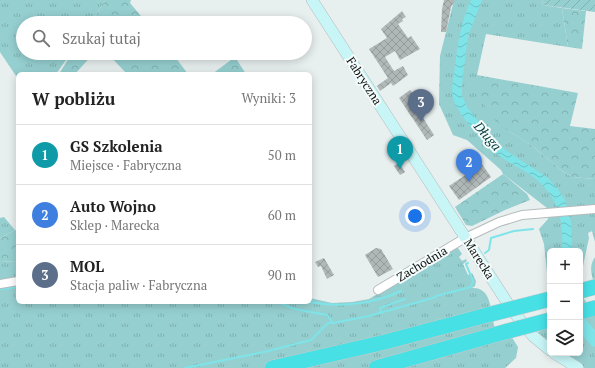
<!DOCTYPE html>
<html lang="pl">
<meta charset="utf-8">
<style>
body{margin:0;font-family:"PT Serif",serif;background:#f6f6f6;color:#222}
.controls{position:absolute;right:12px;bottom:12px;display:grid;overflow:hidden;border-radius:6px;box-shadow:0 2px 10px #0003}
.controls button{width:36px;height:36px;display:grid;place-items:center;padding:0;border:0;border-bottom:1px solid #e0e0e0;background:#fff;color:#222;font:20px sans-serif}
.you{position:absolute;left:415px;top:216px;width:14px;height:14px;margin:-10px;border:3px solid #fff;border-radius:50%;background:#1a73e8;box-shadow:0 0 0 6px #1a73e833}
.badge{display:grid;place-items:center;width:26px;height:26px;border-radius:50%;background:#d93025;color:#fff;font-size:13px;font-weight:700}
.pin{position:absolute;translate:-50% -33px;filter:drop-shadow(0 1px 2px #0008)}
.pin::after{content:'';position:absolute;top:21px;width:14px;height:12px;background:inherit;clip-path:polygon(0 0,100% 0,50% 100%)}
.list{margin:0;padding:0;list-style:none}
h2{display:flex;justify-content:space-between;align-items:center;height:52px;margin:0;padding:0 16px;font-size:17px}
h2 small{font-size:13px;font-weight:400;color:#767676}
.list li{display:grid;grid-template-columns:26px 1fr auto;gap:12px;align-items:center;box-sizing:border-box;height:60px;padding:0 16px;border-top:1px solid #e0e0e0}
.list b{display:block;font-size:15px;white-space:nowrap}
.list p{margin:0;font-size:13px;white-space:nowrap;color:#767676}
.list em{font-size:13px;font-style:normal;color:#767676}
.icon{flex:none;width:22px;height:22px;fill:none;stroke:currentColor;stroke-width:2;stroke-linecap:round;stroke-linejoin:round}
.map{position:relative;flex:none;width:595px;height:368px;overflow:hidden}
.search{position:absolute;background:#fff;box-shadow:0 2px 10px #0003;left:16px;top:16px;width:296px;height:44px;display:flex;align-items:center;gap:10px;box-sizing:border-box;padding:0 14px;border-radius:22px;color:#767676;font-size:15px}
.panel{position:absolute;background:#fff;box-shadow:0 2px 10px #0003;left:16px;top:72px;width:296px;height:232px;border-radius:6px}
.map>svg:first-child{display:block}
</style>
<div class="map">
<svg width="595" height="368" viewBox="0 0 595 368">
<defs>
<pattern id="grass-tufts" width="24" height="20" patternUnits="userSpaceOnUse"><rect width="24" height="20" fill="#96cfd0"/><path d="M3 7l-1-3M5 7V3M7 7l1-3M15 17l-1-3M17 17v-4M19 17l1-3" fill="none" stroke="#80b1b1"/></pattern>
<pattern id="forest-crowns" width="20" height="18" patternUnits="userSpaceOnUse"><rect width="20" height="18" fill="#96cfd0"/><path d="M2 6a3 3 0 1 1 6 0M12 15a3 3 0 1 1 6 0" fill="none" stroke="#80b1b1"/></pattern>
<pattern id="garden-furrows" width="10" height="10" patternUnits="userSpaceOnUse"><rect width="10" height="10" fill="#96cfd0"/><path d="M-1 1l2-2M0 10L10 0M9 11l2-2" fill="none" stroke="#80b1b1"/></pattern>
<pattern id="water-waves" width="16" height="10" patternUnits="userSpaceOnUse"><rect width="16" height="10" fill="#7ee4e8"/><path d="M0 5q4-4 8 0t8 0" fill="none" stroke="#6cc2c6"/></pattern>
<pattern id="building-cross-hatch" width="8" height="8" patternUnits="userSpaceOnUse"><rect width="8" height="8" fill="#b0b7b7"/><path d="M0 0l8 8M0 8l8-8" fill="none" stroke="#969c9c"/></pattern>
</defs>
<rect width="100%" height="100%" fill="#e8efef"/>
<!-- grass -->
<path fill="url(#grass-tufts)" d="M0 0H105L91 23H23V53H71L56 74H18V79L0 52Z
M454 0H542L543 5 562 8 568 47 486 34 477 75 505 129 531 145 561 170 572 177 595 179V242L592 231 588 233 589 238 583 266 582 283 584 299 595 316V368H578L554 353H580V251H550V301L544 244 539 229 548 219 547 208 503 174 501 170 467 140 453 135 439 104 440 56Z
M4 217 15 230 0 238V218Z
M455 248H458L462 254 459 257 462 261 466 259 467 261 463 264 468 275 472 273 476 281 475 286 472 288C493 287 490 313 495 328L504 325 518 347 516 358 505 368H0V261L18 262V302H310V298L332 303 352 302 369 299Z
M595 257V287C592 276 588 267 595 257Z
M550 323V350L533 336Z"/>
<!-- forest -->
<path fill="url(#forest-crowns)" d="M105 0H131L130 3 147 23H91Z
M562 8 586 11 582 49 568 47Z
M72 53H94L75 74H59Z
M107 53H172L188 74H127Z
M235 57 246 74H212Z
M477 75 578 93 570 126 595 129V179L572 177 561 170 531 145 505 129 491 117 481 98Z
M503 174 527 194 530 200 505 210 472 226 466 225 455 207Z
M15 230 18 231V262L0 261V238Z"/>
<!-- garden -->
<path fill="url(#garden-furrows)" d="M542 0H595V12L543 5Z"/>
<!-- water -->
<path fill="url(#water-waves)" d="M471 0H482L468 36 462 83V96L467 107 482 126 505 150 539 172 547 177 557 188 565 200 571 222 572 239 571 251H562C564 218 558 194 529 174 520 168 510 163 501 157 487 147 457 114 453 98 451 90 453 81 454 74 457 48 460 24 471 0Z
M589 326 595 334V346L581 329Z"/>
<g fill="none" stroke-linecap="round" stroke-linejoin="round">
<!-- stream -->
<path stroke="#7ee4e8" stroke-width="2" d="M485 253 489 250 491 238 514 231 533 229
M0 289 18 287
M436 296 471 287 473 281 466 264 468 263
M277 302 295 309 327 315 333 323 369 316 436 297
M310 302C339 308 374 304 401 291
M381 313 380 308 405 299
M185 368 264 352 311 340 328 323H333"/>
<!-- river -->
<path stroke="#7ee4e8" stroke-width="13" d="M580 323 595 340"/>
</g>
<!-- building -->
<path fill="url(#building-cross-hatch)" d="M444 0H455L451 7 446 32H441L442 9Z
M402 11 406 17 402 19 403 21 398 24 408 38 411 36 420 49 400 60 395 51 385 57 394 71 403 66 408 75 393 86 391 83 380 91 377 86 388 78 369 49 387 38 381 29Z
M410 90 420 104 416 107 434 135 427 140 399 98Z
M399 163 405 172 400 175 394 166Z
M482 164 491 177 459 200 449 186Z
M376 248 381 249 393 269 378 277 365 255Z
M324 258 334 275 327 279 321 266 318 267 315 262Z"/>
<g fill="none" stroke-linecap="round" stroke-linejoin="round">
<defs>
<path id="street" d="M0 284 18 281
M378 290 465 238 499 222 522 215 595 209"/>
<path id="secondary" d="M312 0 512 310 533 336 550 350
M554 353 578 368"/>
<path id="highway" d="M580 291 595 287
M580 312 595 308
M272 368 385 342 491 314
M376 368 508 331"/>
</defs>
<!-- street casing -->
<use href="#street" stroke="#b6bcbd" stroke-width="10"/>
<!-- secondary casing -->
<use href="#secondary" stroke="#b6bcbd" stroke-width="12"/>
<!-- highway casing -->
<use href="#highway" stroke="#cacaca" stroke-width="16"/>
<!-- street -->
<use href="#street" stroke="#fff" stroke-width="8"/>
<!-- secondary -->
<use href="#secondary" stroke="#c8f6f7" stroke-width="11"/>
<!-- highway -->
<use href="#highway" stroke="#47e0e5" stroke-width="15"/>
<defs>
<path id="highway-bridge" d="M491 314 550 299
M508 331 550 320"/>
</defs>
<!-- highway-bridge casing -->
<use href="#highway-bridge" stroke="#cacaca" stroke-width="16" stroke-linecap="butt"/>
<!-- highway-bridge -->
<use href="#highway-bridge" stroke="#47e0e5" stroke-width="15"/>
</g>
<g text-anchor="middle" stroke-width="4" stroke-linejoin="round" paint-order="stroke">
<!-- street labels -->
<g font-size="12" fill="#0c0f0f" stroke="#f5fcfc">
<text transform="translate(364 81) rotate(57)" y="4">Fabryczna</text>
<text transform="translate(479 259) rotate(57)" y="4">Marecka</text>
<text transform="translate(422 264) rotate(-31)" y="4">Zachodnia</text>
</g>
<!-- water labels -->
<g font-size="13" font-style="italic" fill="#033739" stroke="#f5fcfc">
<text transform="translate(488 136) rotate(49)" y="5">Długa</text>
</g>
</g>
</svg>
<div class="controls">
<button>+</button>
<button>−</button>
<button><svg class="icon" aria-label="layers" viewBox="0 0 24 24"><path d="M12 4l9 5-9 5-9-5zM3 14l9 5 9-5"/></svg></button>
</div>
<div class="you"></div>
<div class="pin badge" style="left:400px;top:169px;background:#0f9aa8">1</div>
<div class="pin badge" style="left:469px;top:182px;background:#3f7fe0">2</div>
<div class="pin badge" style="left:421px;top:122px;background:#5c6f8a">3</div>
<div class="search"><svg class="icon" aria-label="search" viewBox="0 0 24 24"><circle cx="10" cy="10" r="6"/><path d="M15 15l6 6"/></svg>Szukaj tutaj</div>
<section class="panel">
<h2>W pobliżu<small>Wyniki: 3</small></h2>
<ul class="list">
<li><span class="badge" style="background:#0f9aa8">1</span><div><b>GS Szkolenia</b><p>Miejsce · Fabryczna</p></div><em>50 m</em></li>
<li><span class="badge" style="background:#3f7fe0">2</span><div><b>Auto Wojno</b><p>Sklep · Marecka</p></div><em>60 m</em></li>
<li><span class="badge" style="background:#5c6f8a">3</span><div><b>MOL</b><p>Stacja paliw · Fabryczna</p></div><em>90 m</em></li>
</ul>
</section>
</div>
